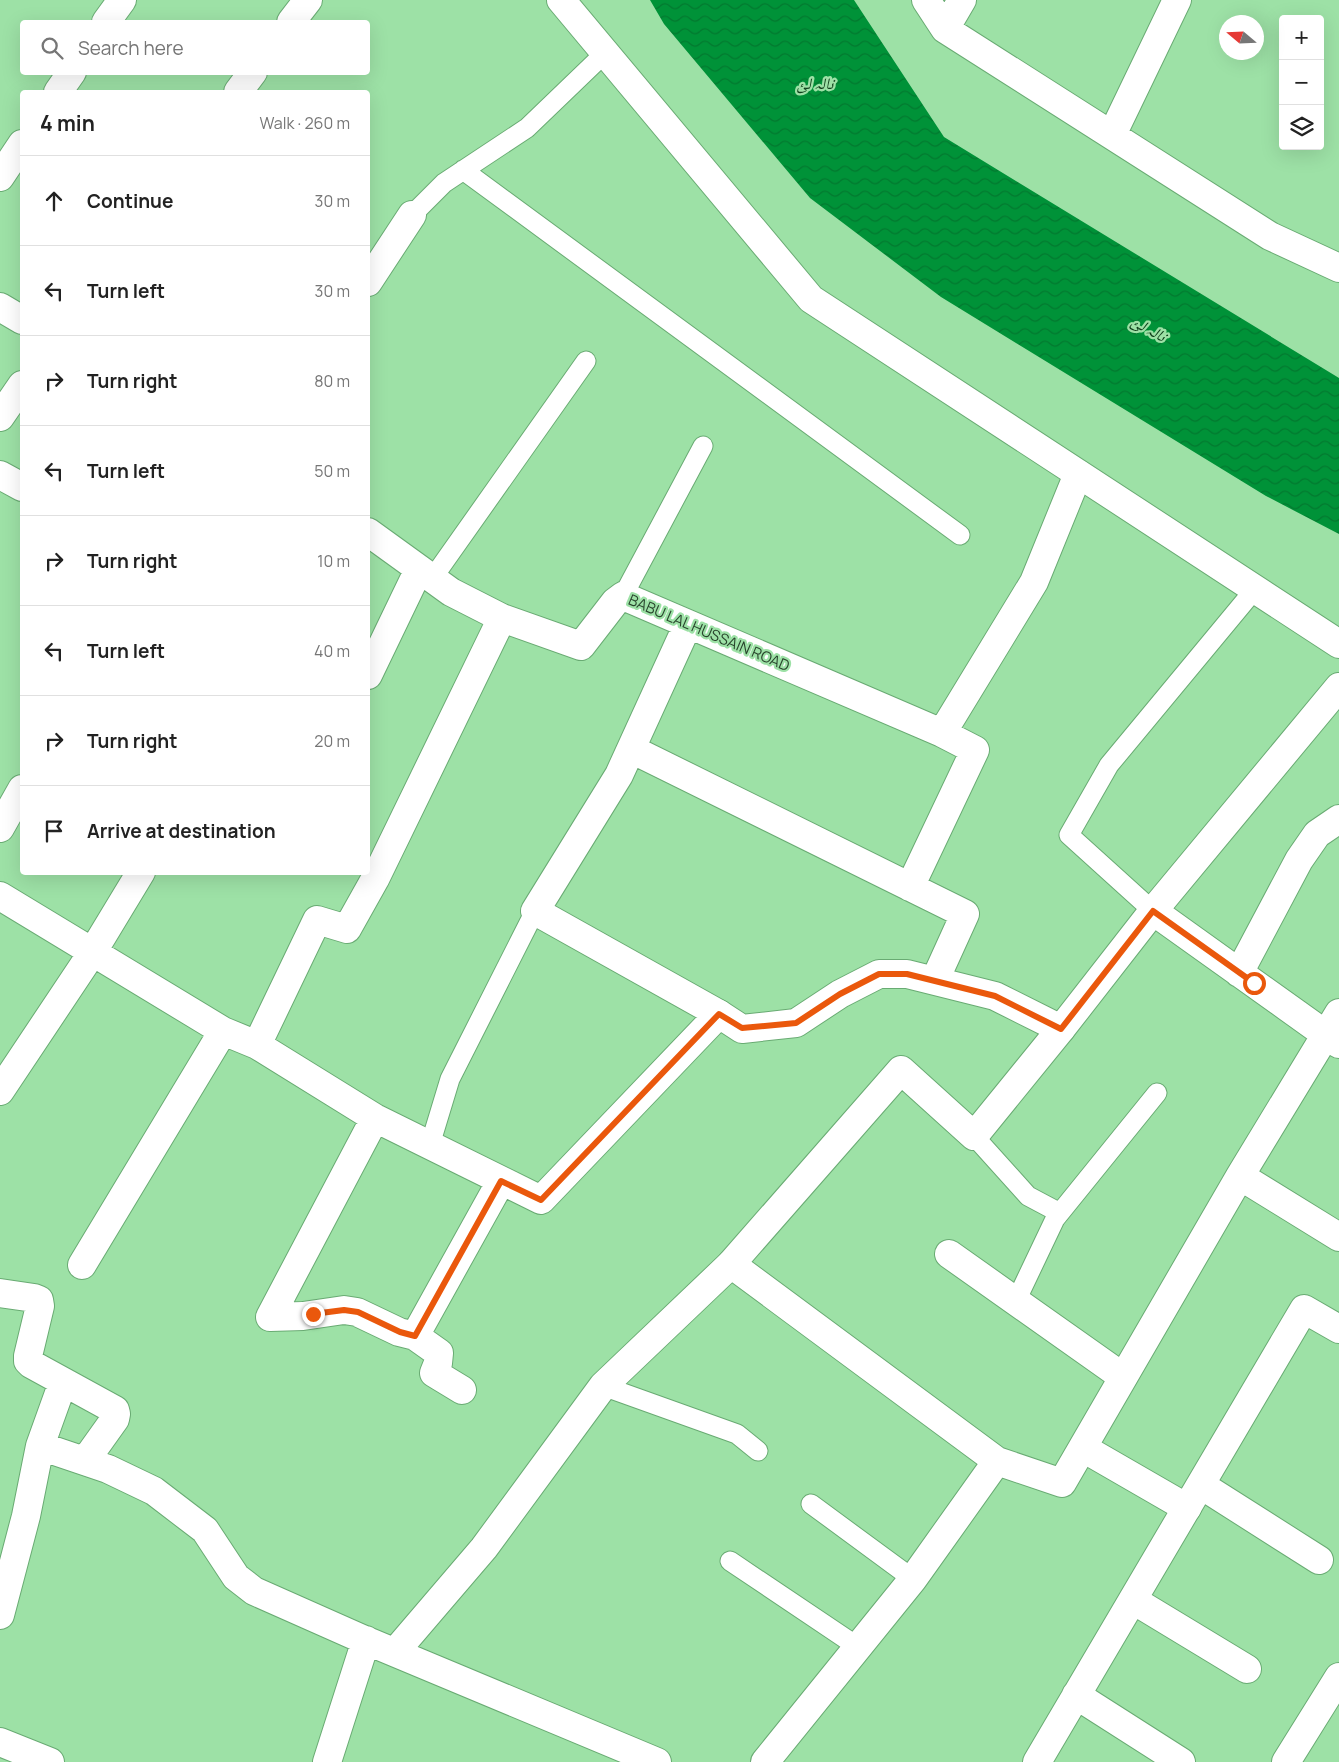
<!DOCTYPE html>
<meta charset="utf-8">
<style>
body{margin:0;font-family:Manrope,"Noto Naskh Arabic",sans-serif;background:#f2f2f2;color:#222}
.controls{position:absolute;right:15px;top:15px;display:grid;overflow:hidden;border-radius:5px;box-shadow:0 5px 20px #0002}
.controls button{width:45px;height:45px;display:grid;place-items:center;padding:0;border:0;border-bottom:1px solid #e0e0e0;background:#fff;color:#222;font:25px sans-serif}
.compass{position:absolute;left:1219px;top:15px;width:45px;height:45px;border-radius:50%;background:#fff;box-shadow:0 5px 20px #0002;rotate:289deg}
.stop{position:absolute;width:15px;height:15px;margin:-11px;border:4px solid #ea580c;border-radius:50%;background:#fff}
.stop.end{background:#ea580c;border-color:#fff;box-shadow:0 1px 5px #0008}
.list{margin:0;padding:0;list-style:none}
h2{display:flex;justify-content:space-between;align-items:center;height:65px;margin:0;padding:0 20px;font-size:21px}
h2 small{font-size:16px;font-weight:400;color:#767676}
.list li{display:grid;grid-template-columns:32px 1fr auto;gap:15px;align-items:center;box-sizing:border-box;height:90px;padding:0 20px;border-top:1px solid #e0e0e0}
.list b{display:block;font-size:19px;white-space:nowrap}
.list em{font-size:16px;font-style:normal;color:#767676}
.icon{flex:none;width:28px;height:28px;fill:none;stroke:currentColor;stroke-width:2;stroke-linecap:round;stroke-linejoin:round}
.map{position:relative;flex:none;width:1339px;height:1762px;overflow:hidden}
.search{position:absolute;background:#fff;box-shadow:0 5px 20px #0002;left:20px;top:20px;width:350px;height:55px;display:flex;align-items:center;gap:12px;box-sizing:border-box;padding:0 18px;border-radius:5px;color:#767676;font-size:19px}
.panel{position:absolute;background:#fff;box-shadow:0 5px 20px #0002;left:20px;top:90px;width:350px;height:785px;border-radius:5px}
.map>svg:first-child{display:block}
</style>
<div class="map">
<svg width="1339" height="1762" viewBox="0 0 1339 1762">
<defs>
<pattern id="water-waves" width="16" height="10" patternUnits="userSpaceOnUse" patternTransform="scale(1.25)"><rect width="16" height="10" fill="#009238"/><path d="M0 5q4-4 8 0t8 0" fill="none" stroke="#02792f"/></pattern>
</defs>
<rect width="100%" height="100%" fill="#9de1a6"/>
<!-- water -->
<path fill="url(#water-waves)" d="M650 0H854L944 137 1339 378V534L1266 496 941 297 810 198 664 24Z"/>
<g fill="none" stroke-linecap="round" stroke-linejoin="round">
<defs>
<path id="lane" d="M463 170 960 535
M412 215 444 183 527 128 605 53
M432 579 586 361
M623 596 703 446
M1153 911 1069 835 1109 765 1255 589
M974 1136 1028 1196 1060 1213
M430 1145 450 1079 535 911
M1016 1301 1055 1219 1157 1093
M603 1386 737 1434 758 1451
M811 1504 913 1579
M730 1561 858 1647"/>
<path id="street" d="M926 0 945 29 1270 236 1339 268
M106 22 122 0
M291 22 308 0
M945 29 962 0
M58 92 72 72
M238 92 253 72
M1112 135 1177 0
M0 177 22 144
M368 282 412 215
M0 307 22 320
M0 417 22 385
M0 475 22 487
M368 532 451 592 502 618 581 646 615 602 623 596 942 733 975 750 910 887
M368 675 419 569
M942 733 1034 582 1078 474
M631 749 965 914 935 980
M0 828 22 789
M0 896 223 1031 257 1045 375 1118 541 1200 719 1014 535 911 619 775 688 624
M257 1045 317 920 347 929 375 879 502 618
M0 1091 92 953 141 872
M375 1118 270 1317 303 1316 344 1310 357 1312 399 1332 415 1336 501 1181
M949 1254 1123 1377
M82 1265 223 1031
M0 1293 34 1298 39 1300 40 1306 28 1356V1361L31 1364 115 1410 116 1414 115 1419 85 1461
M415 1336 439 1353 438 1363 434 1373 462 1390
M40 1446 63 1382
M1083 1448 1187 1508
M0 1615 26 1516 40 1446 108 1469 154 1491 205 1530 236 1577 254 1591 360 1638 657 1762
M395 1652 484 1548 603 1386 731 1264 901 1070 974 1136 1061 1029
M0 1742 50 1762
M327 1762 366 1640"/>
<path id="secondary" d="M561 0 811 299 1339 644
M1153 911 1339 687
M1239 973 1299 860 1317 834 1339 819
M719 1014 742 1029 796 1023 840 994 879 974H907L995 996 1061 1029 1153 911 1339 1044
M1240 1176 1339 1013
M731 1264 997 1461 1062 1483 1240 1176 1339 1237
M1201 1485 1319 1560
M1133 1600 1247 1669
M1076 1695 1181 1762
M765 1762 913 1579 997 1461
M1037 1762 1304 1309 1339 1329
M1286 1762 1339 1677"/>
</defs>
<!-- lane casing -->
<use href="#lane" stroke="#69ab73" stroke-width="21"/>
<!-- street casing -->
<use href="#street" stroke="#69ab73" stroke-width="30"/>
<!-- secondary casing -->
<use href="#secondary" stroke="#69ab73" stroke-width="30"/>
<!-- lane -->
<use href="#lane" stroke="#fff" stroke-width="19"/>
<!-- street -->
<use href="#street" stroke="#fff" stroke-width="28"/>
<!-- secondary -->
<use href="#secondary" stroke="#fff" stroke-width="28"/>
</g>
<g fill="none" stroke-linecap="round" stroke-linejoin="round">
<!-- route -->
<path stroke="#ea580c" stroke-width="6" d="M313 1314 344 1310 358 1312 400 1332 415 1336 501 1181 541 1200 719 1014 742 1028 796 1023 840 994 879 974H907L995 996 1061 1029 1153 911 1254 983"/>
</g>
<g text-anchor="middle" stroke-width="4.5" stroke-linejoin="round" paint-order="stroke">
<!-- street labels -->
<g font-size="15" fill="#28442c" stroke="#9de1a6">
<text transform="translate(709 633) rotate(23)" y="5">BABU LAL HUSSAIN ROAD</text>
</g>
<!-- water labels -->
<g font-size="16" font-style="italic" fill="#0e3d1a" stroke="#9de1a6">
<text x="815" y="89">نالہ لئ</text>
<text transform="translate(1149 328) rotate(29)" y="6">نالہ لئ</text>
</g>
</g>
</svg>
<div class="controls">
<button>+</button>
<button>−</button>
<button><svg class="icon" aria-label="layers" viewBox="0 0 24 24"><path d="M12 4l9 5-9 5-9-5zM3 14l9 5 9-5"/></svg></button>
</div>
<svg class="compass" viewBox="-18 -18 36 36"><path d="M0-13l5 13h-10z" fill="#e53935"/><path d="M0 13l5-13h-10z" fill="#767676"/></svg>
<div class="stop" style="left:1254px;top:983px"></div>
<div class="stop end" style="left:313px;top:1314px"></div>
<div class="search"><svg class="icon" aria-label="search" viewBox="0 0 24 24"><circle cx="10" cy="10" r="6"/><path d="M15 15l6 6"/></svg>Search here</div>
<section class="panel">
<h2>4 min<small>Walk · 260 m</small></h2>
<ul class="list">
<li><svg class="icon" aria-label="ahead" viewBox="0 0 24 24"><path d="M12 20V5M6 11l6-6 6 6"/></svg><div><b>Continue</b></div><em>30 m</em></li>
<li><svg class="icon" aria-label="left" viewBox="0 0 24 24"><path d="M17 20v-9H6M10 6l-5 5 5 5"/></svg><div><b>Turn left</b></div><em>30 m</em></li>
<li><svg class="icon" aria-label="right" viewBox="0 0 24 24"><path d="M7 20v-9h11M14 6l5 5-5 5"/></svg><div><b>Turn right</b></div><em>80 m</em></li>
<li><svg class="icon" aria-label="left" viewBox="0 0 24 24"><path d="M17 20v-9H6M10 6l-5 5 5 5"/></svg><div><b>Turn left</b></div><em>50 m</em></li>
<li><svg class="icon" aria-label="right" viewBox="0 0 24 24"><path d="M7 20v-9h11M14 6l5 5-5 5"/></svg><div><b>Turn right</b></div><em>10 m</em></li>
<li><svg class="icon" aria-label="left" viewBox="0 0 24 24"><path d="M17 20v-9H6M10 6l-5 5 5 5"/></svg><div><b>Turn left</b></div><em>40 m</em></li>
<li><svg class="icon" aria-label="right" viewBox="0 0 24 24"><path d="M7 20v-9h11M14 6l5 5-5 5"/></svg><div><b>Turn right</b></div><em>20 m</em></li>
<li><svg class="icon" aria-label="arrive" viewBox="0 0 24 24"><path d="M6 21V4h12l-3 4 3 4H6"/></svg><div><b>Arrive at destination</b></div></li>
</ul>
</section>
</div>
